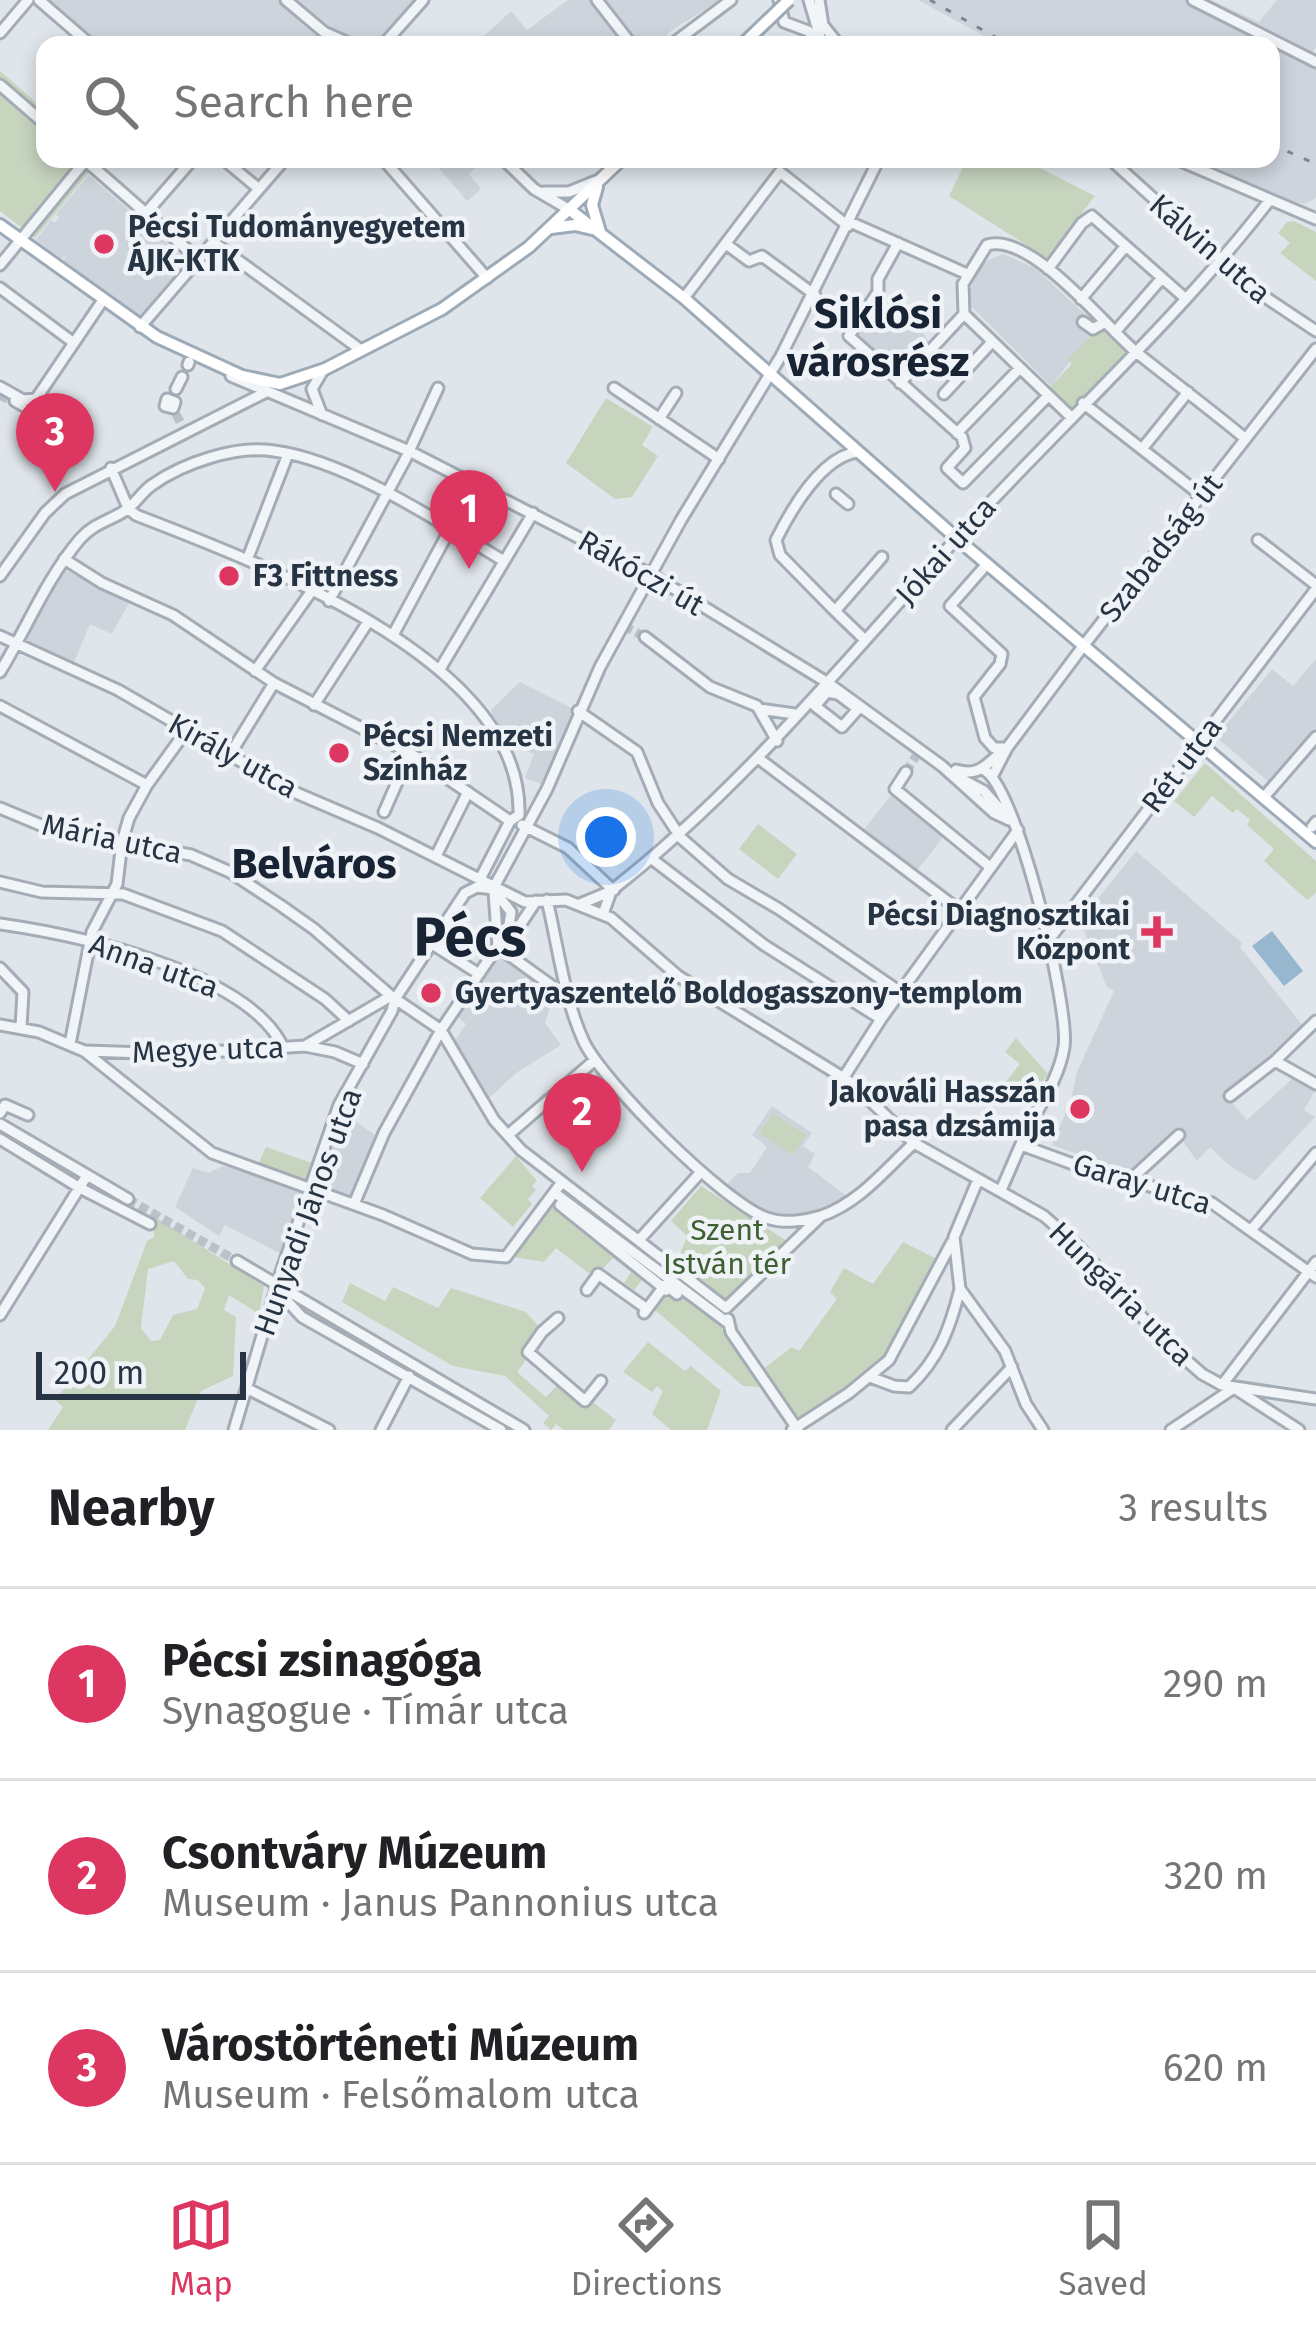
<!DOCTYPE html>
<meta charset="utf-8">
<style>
body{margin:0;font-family:"Fira Sans",sans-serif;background:#f6f6f6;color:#202124}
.scale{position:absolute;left:36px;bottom:30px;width:210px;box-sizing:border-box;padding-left:12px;border:6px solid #263443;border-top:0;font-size:33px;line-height:42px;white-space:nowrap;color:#263443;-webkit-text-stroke:9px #eff3f7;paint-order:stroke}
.you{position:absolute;left:606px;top:837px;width:42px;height:42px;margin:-30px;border:9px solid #fff;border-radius:50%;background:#1a73e8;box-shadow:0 0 0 18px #1a73e833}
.badge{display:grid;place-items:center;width:78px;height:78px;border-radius:50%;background:#dd3660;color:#fff;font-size:39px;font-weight:700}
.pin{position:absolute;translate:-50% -99px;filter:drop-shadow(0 3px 6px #0008)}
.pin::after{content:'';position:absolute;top:63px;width:42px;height:36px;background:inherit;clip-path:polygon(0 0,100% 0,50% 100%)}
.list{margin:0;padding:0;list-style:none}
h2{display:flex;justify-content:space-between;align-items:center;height:156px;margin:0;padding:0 48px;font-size:51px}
h2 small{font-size:39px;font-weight:400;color:#757577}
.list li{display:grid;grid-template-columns:78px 1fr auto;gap:36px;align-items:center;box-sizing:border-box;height:192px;padding:0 48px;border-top:3px solid #e0e0e0}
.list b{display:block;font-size:45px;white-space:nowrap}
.list p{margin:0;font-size:39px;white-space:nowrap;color:#757577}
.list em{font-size:39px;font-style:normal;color:#757577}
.icon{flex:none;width:66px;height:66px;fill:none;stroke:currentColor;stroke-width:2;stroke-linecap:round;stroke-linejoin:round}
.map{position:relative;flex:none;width:1316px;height:1430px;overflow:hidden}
.search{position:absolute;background:#fff;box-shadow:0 6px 18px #0003;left:36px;right:36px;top:36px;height:132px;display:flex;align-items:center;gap:30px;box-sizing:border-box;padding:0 42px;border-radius:24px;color:#757577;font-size:45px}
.sheet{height:732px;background:#fff}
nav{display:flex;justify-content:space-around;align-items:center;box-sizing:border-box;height:168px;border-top:3px solid #e0e0e0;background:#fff;font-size:33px;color:#757577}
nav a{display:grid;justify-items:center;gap:6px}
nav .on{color:#dd3660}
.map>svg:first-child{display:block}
</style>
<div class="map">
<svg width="1316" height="1430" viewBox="0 0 1316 1430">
<rect width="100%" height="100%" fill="#dfe5ea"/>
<!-- built -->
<path fill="#cdd4dc" d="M36 0H418L379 45H89Z
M568 0H590L625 45H492L484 36 511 11 527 30Z
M600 0H720L672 30 658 45H636Z
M918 0H1211L1259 22 1277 0H1316V47L1310 55 1316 59V198L1305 204 1283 199 1199 159H1271V45H983L986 37Z
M485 159 469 174 481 189 467 201 432 160Z
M89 175 187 261 140 318 64 261 65 256 61 259 36 240 51 220 54 223 59 218 56 214Z
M1003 254 1035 268 1088 317 1080 326 1090 336 1051 386 972 307 970 292 975 277 986 261Z
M880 302 896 310 899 306 922 318 920 322 925 326 922 331 929 343 899 373 856 335Z
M65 570 129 603 112 634 90 624 72 667 23 646 56 575Z
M1316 659V729L1269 782 1216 737 1272 669 1293 686Z
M520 682 575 710 541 784 525 778 534 754 505 742 491 710Z
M891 795 944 836 915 873 862 832Z
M1136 851 1242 943 1240 947 1302 1025 1267 1062 1226 1096 1247 1120 1294 1077 1316 1089 1304 1110 1315 1117 1255 1181 1230 1166 1210 1147 1197 1161 1176 1132 1127 1172 1052 1145 1066 1112 1086 1120 1089 1104 1071 1100 1077 1072 1114 991 1107 987 1080 921Z
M502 954 559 994 552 1002 545 1023 561 1045 516 1073 488 1099 454 1042 466 1024 458 1017Z
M772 1106 812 1133 803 1146 815 1154 808 1167 847 1196 810 1213 771 1216 724 1188 738 1173H750L767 1147 752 1135Z
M341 1111 378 1137 350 1200 315 1187Z
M223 1166 303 1189 283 1255 225 1225 219 1236 175 1207 193 1168 209 1173Z"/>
<!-- green -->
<path fill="#c7d5bf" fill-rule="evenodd" d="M0 71 45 110V159H100L35 238 0 211Z
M967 159H1022L1095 196 1047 258 949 196Z
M1294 221 1316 232V281L1280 253 1290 243 1278 233 1287 222Z
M1090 315 1129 351 1071 410 1046 391 1072 364 1068 359 1090 337 1079 326Z
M606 398 653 427 642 445 658 456 632 497 615 499 566 463Z
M1205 763 1316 861V893L1307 900 1264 861 1274 849 1247 825 1250 820 1237 809 1233 813 1212 796 1194 817 1174 801Z
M758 824 797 854 778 879 739 849Z
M1016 1038 1048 1074 1025 1106 999 1090 1020 1064 1005 1052Z
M773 1113 806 1135 793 1155 759 1133Z
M266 1147 312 1163 307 1181 258 1165Z
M516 1156 537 1181 532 1186 536 1190 528 1199 532 1204 513 1227 480 1198Z
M701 1186 790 1243 729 1302 678 1260 687 1236 671 1221Z
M560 1187 722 1310V1330L739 1348 763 1387 743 1386 655 1310 663 1297 642 1280 634 1290 624 1283 631 1272 613 1258 598 1274 591 1275 556 1248 544 1262 508 1256Z
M154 1216 264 1286 259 1314 229 1295 224 1310 236 1317 233 1376 201 1391 185 1430H48L63 1407 55 1400 115 1326 147 1241 154 1237ZM174 1261 188 1279 198 1280 205 1288 197 1309 173 1315 160 1340 151 1341 141 1328 148 1269Z
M903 1242 935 1258 889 1354 875 1368 795 1420 763 1369 792 1347 799 1351 837 1299 830 1292 844 1268 873 1284Z
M350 1283 385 1301 393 1287 438 1308 451 1288 526 1312 542 1330 523 1352 528 1357 517 1372 546 1397 563 1379 616 1420 609 1430H564L556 1424 551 1430 543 1423 549 1416 505 1376 453 1366 342 1302Z
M648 1342 685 1371 691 1366 721 1391 707 1430H671L652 1414 663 1391 657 1386 652 1392 623 1372Z"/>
<!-- water -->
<path fill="#96b7ce" d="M1272 931 1303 971 1284 986 1252 946Z"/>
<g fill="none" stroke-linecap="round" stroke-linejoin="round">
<!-- minor-tunnel -->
<path stroke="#bac2c9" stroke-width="9" stroke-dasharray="9 4.5" stroke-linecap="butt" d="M0 395 21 407
M176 414 183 428
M624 626 645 637
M906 772 916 756
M128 1199 237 1261"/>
<defs>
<path id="minor" d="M39 0 91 45
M286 0 324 32 353 45
M597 0 632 45
M779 0 784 22 808 31 824 45
M809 0 820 37
M819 0 823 25 839 45
M1193 0 1316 62
M0 33 28 0
M383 45 423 0
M671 45 731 0
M0 85 45 124
M84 159 198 259
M223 159 259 189
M383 159 487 278
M503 159 534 189 570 210
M1110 159 1253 289 1316 331
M1176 159 1316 219
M544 192H569L596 181
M146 213 193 159
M850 222 967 274
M213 242 361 350
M898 243 878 279V292L849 336 962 437 965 448 947 468 963 483 1048 396
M726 244 749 261 762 256 815 295
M0 265 86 160
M1048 269 1082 223 1092 216 1186 299
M0 288 74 343
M684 298 780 172 848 226
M1081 299 1125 247
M1083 322 1093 329 1105 322
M140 327 285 159
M1115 332 1162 278
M188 365 189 362
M322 372 312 389 322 415
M231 376 409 451 650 574 828 683 942 766 994 813 1009 820
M900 383 964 314
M0 387 23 400 36 399 103 300
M614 388 719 459
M176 389 182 377
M944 394 991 343
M167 399 175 402 173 408 165 406Z
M15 401 56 424
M1083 403 1202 496
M1070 416 964 314 963 284 987 245C1031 232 1104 325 1136 352 1171 380 1207 407 1241 435
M659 419 676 393
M957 433 1019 369
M1142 449 1188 392
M41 452 57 425
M111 468 128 508 136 515C256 562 524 659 519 815L510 821 480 879
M836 494 848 504
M1258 540 1316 585
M64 559 102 583 173 615 274 683 410 753 510 821
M247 560 288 454
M987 564 950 606 1002 654 1000 664 974 697 985 738 994 748H1007
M0 576 45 513 65 494 266 392
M329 601 406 458 438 388
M835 611 780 555 776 540C791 510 822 456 858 452
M393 635 450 529
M0 636 118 690 294 792 378 828 525 902 566 900 611 918 678 976 852 1083 914 1143 1044 1216 1078 1246 1160 1337 1202 1374 1222 1385 1316 1399
M645 637 710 687 757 706 777 741
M865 640 835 611 882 557
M440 669 533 513
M255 671 311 592
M0 672C27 628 46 579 80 539 94 523 110 521 126 510 135 504 142 492 152 485 183 463 236 445 274 451 346 460 441 523 504 561
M827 692 838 694 858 709 842 727 815 706Z
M314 705 368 622
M0 706 147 785
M759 709 795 714
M578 711 637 752 658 803 681 838 728 879 779 909 900 992
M229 756 274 683
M758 758 959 910
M956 770C980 777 986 764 1003 751
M984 770C1016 785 1070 1008 1064 1047 1060 1074 1044 1099 1031 1123 1020 1145 1011 1168 1001 1190
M906 772 895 789 990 867
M993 775 1007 748 1084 645 1316 349
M956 776 984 791 1007 817
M1264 797 1316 737
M0 808 55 831 191 855 230 872 280 905 314 929 391 996 441 1030 494 1120 521 1150 726 1308
M384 812 410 753
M522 825 568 848 612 889 603 914
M1312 827 1316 822
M436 856 468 792
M652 859 764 945 881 1019
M0 882 42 892 123 894 222 931 325 999 349 1021
M493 889 547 789 600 667 681 520 781 356 879 159
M612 890C748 784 854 649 970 524 1070 416 1179 317 1269 201
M494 892 498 947
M547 900C558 946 564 999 584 1042 604 1083 724 1203 767 1218 783 1224 805 1221 821 1216 859 1203 885 1170 914 1143
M580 904 614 890
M0 924C77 935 250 972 284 1049
M454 935 471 946 468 951
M1048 941 1316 589
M432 944 479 974
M498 947 570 999
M503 951 536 901
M0 968 23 992 21 1027
M0 1025 39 1032 84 1051 212 1153 383 1215 472 1254 506 1257 562 1182
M70 1044 92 932 117 884 122 842 129 818 147 785 186 731
M305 1046 335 1052 363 1064
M86 1051 176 1054 305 1046 391 996
M1275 1061 1316 1084
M844 1077 881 1019 1018 830
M1230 1096 1275 1061 1316 1021
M0 1113 5 1105 28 1115
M0 1124 128 1199
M508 1135 595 1060
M0 1139 80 1188 150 1224
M1021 1145 1084 1168 1212 1203 1316 1277
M1130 1180 1179 1135
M977 1182 954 1237 960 1289 1005 1351 1026 1404 1043 1430
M555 1193 728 1323
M560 1205 666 1290 669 1287 677 1294
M1252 1229 1316 1153
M639 1240 700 1173
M237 1261 524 1430
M596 1278 598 1274 647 1309
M276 1289 302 1317 501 1430
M587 1290 595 1279
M726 1308 821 1216
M644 1313 665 1285
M0 1315 86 1177
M558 1318 542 1332 528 1352 585 1401 601 1381
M728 1319 731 1332 798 1430
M870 1377 894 1386 909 1387C939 1359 950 1328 960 1289
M1222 1385 1316 1262
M248 1389 329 1430
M234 1430 281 1272 339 1105 392 1011 395 999 465 893 477 887 493 889 511 912 508 931 441 1030 384 1133 354 1204
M381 1430 409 1376
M792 1430 849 1393 889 1360 952 1242
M952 1430 1012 1367
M1171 1430 1234 1388 1299 1430"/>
<path id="major" d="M597 187 592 205 600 232
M570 210 684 298 962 543 1316 842
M0 225 157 337 242 376 280 384 325 369 442 309 529 247 622 159
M551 228 575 225 592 229"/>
</defs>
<!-- minor casing -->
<use href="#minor" stroke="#a4acb5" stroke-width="15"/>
<!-- major casing -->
<use href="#major" stroke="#9daab7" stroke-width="16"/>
<!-- minor -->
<use href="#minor" stroke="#f2f5f8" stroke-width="9"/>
<!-- major -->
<use href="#major" stroke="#fff" stroke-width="10"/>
<!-- rail -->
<path stroke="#778596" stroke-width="3" stroke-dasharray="6 12" stroke-linecap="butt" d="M930 0 1009 45
M1271 144 1316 164"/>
<defs>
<path id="major-bridge" d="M742 45 789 0"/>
</defs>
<!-- major-bridge casing -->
<use href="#major-bridge" stroke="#9daab7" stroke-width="16" stroke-linecap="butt"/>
<!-- major-bridge -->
<use href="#major-bridge" stroke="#fff" stroke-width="10"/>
</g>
<!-- markers -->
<g fill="#dd3660" stroke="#eff3f7" stroke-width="4.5">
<circle cx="104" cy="244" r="12"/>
<circle cx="229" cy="576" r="12"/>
<circle cx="339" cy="753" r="12"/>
<path d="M1151 914h12v12h12v12h-12v12h-12v-12h-12v-12h12z"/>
<circle cx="431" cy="993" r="12"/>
<circle cx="1080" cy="1109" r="12"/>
</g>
<g text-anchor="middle" stroke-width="9" stroke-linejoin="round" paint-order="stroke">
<!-- poi labels -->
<g font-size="30" font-weight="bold" fill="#263443" stroke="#eff3f7" text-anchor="start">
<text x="128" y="237">Pécsi Tudományegyetem<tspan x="128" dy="34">ÁJK-KTK</tspan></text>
<text x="253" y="586">F3 Fittness</text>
<text x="363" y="746">Pécsi Nemzeti<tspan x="363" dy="34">Színház</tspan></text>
<text x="1130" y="925" text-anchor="end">Pécsi Diagnosztikai<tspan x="1130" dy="34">Központ</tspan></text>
<text x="455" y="1003">Gyertyaszentelő Boldogasszony-templom</text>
<text x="1056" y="1102" text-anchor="end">Jakováli Hasszán<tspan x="1056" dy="34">pasa dzsámija</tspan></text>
</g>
<!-- street labels -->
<g font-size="30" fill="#263443" stroke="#eff3f7">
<text transform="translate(1210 249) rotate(41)" y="10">Kálvin utca</text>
<text transform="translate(1161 548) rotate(-52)" y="10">Szabadság út</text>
<text transform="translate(946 551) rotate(-48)" y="10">Jókai utca</text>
<text transform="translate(641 573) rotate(30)" y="10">Rákóczi út</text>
<text transform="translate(233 756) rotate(29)" y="10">Király utca</text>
<text transform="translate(1182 765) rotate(-53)" y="10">Rét utca</text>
<text transform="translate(112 839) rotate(12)" y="10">Mária utca</text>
<text transform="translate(154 966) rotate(20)" y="10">Anna utca</text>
<text transform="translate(208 1050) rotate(-2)" y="10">Megye utca</text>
<text transform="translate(1142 1184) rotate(17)" y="10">Garay utca</text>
<text transform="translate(308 1212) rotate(-70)" y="10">Hunyadi János utca</text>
<text transform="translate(1121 1294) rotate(45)" y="10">Hungária utca</text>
</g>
<!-- park labels -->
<g font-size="30" fill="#3f6132" stroke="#eff3f7">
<text x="727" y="1240">Szent<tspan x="727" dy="34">István tér</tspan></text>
</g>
<!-- district labels -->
<g font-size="42" font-weight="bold" fill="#182434" stroke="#eff3f7">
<text x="878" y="328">Siklósi<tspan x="878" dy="48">városrész</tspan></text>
<text x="314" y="878">Belváros</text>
</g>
<!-- town labels -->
<g font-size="54" font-weight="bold" fill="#182434" stroke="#eff3f7">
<text x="470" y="956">Pécs</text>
</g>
</g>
</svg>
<div class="scale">200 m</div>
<div class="you"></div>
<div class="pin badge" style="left:469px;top:569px">1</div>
<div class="pin badge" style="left:582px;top:1172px">2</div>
<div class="pin badge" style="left:55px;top:492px">3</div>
<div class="search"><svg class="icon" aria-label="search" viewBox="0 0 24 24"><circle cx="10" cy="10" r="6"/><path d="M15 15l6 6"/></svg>Search here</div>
</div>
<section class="sheet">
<h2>Nearby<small>3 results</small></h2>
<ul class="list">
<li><span class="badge">1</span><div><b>Pécsi zsinagóga</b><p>Synagogue · Tímár utca</p></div><em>290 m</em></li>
<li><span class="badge">2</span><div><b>Csontváry Múzeum</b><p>Museum · Janus Pannonius utca</p></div><em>320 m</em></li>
<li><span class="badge">3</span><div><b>Várostörténeti Múzeum</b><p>Museum · Felsőmalom utca</p></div><em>620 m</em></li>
</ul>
</section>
<nav>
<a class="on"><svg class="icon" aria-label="map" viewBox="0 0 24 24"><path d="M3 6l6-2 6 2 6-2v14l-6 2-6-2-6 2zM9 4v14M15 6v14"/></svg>Map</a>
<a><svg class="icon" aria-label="directions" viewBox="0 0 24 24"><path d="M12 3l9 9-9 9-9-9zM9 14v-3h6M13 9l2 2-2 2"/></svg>Directions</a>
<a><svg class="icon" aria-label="saved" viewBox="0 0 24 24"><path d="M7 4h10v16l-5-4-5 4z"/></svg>Saved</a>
</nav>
